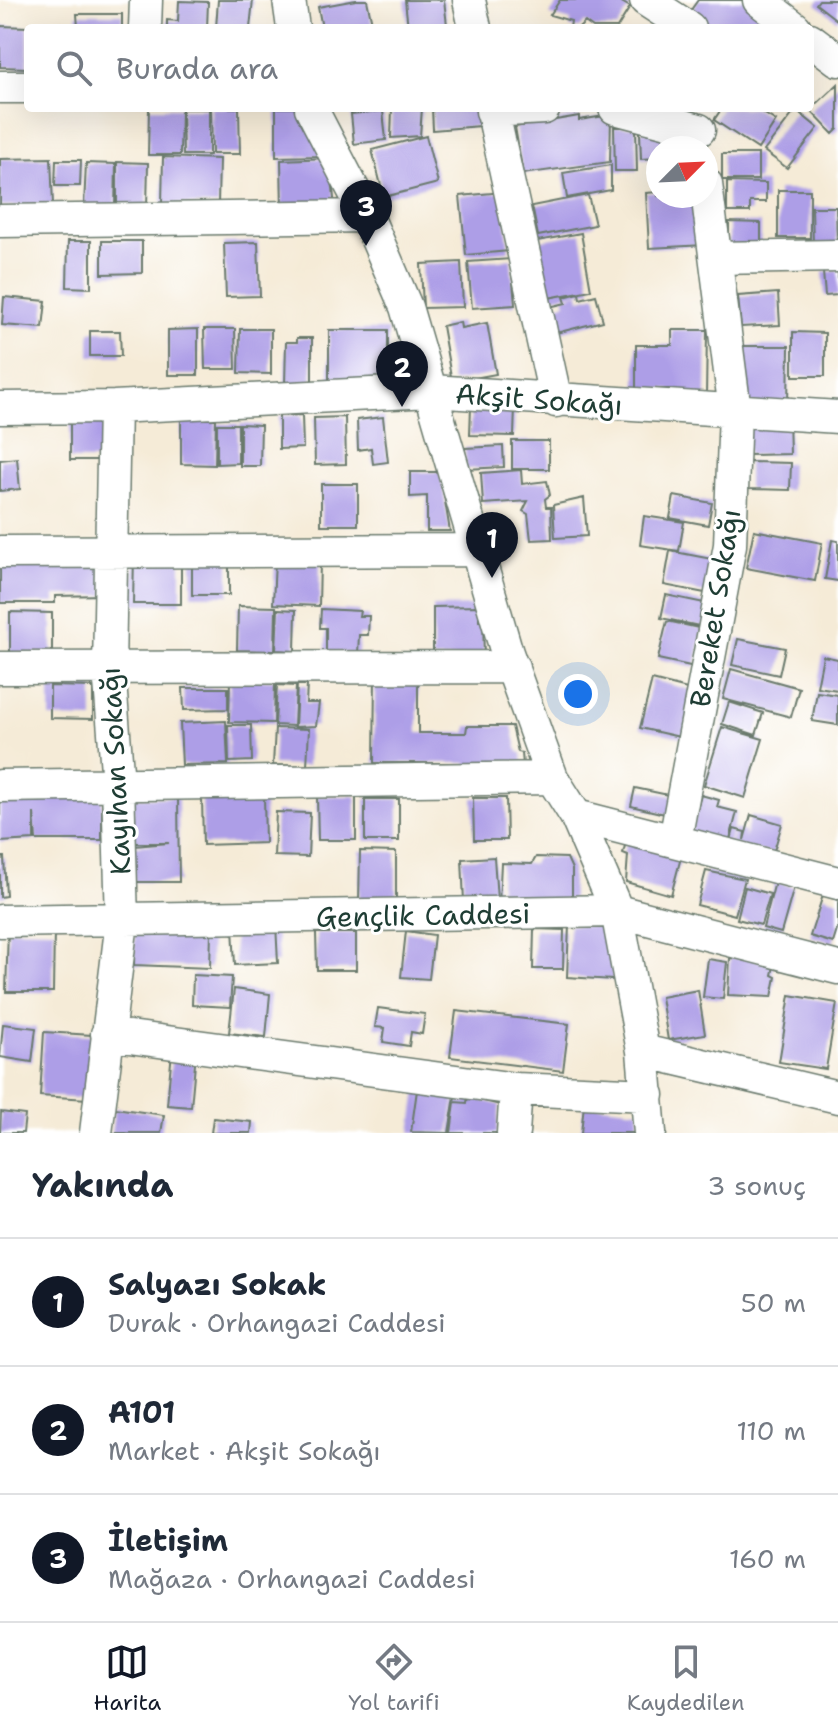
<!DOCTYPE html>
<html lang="tr">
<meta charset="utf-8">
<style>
body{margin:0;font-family:"Shantell Sans",sans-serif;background:#f2f2f3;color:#1f2937}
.compass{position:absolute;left:646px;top:136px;width:72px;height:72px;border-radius:50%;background:#fff;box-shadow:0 8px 32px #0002;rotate:66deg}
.you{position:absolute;left:578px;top:694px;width:28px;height:28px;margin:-20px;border:6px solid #fff;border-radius:50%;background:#1a73e8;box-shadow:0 0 0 12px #1a73e833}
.badge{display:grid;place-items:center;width:52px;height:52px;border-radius:50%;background:#111827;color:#fff;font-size:26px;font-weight:700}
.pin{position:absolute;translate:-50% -66px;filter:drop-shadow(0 2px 4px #0008)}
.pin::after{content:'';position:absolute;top:42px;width:28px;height:24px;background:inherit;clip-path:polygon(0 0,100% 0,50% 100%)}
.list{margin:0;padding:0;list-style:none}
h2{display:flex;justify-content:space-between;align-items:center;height:104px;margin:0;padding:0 32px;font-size:34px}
h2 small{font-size:26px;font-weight:400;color:#747a83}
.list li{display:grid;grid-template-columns:52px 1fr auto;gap:24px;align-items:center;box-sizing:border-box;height:128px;padding:0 32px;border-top:2px solid #e0e1e3}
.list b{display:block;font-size:30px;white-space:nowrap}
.list p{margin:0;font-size:26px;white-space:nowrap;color:#747a83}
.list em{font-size:26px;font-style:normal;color:#747a83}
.icon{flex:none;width:44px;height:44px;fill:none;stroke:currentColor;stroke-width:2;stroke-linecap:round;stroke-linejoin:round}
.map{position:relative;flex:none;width:838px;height:1133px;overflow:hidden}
.search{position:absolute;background:#fff;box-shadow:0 8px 32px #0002;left:24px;right:24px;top:24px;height:88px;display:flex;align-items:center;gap:20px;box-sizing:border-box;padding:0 28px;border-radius:8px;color:#747a83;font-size:30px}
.sheet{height:488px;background:#fff}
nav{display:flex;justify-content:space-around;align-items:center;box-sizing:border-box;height:112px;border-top:2px solid #e0e1e3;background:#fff;font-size:22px;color:#747a83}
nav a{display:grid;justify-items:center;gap:4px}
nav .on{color:#111827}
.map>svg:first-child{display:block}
</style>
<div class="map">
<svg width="838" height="1133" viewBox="0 0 838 1133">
<rect width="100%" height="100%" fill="#fff"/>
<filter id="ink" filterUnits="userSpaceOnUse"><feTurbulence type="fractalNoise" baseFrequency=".0125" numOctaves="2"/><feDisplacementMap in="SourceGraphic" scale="16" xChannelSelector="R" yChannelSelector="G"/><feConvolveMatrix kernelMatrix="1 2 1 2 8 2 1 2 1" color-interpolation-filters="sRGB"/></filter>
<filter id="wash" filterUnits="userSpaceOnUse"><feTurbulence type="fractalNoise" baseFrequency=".006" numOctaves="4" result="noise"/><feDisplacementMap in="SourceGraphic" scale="32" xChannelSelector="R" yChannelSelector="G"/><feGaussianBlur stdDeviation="1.8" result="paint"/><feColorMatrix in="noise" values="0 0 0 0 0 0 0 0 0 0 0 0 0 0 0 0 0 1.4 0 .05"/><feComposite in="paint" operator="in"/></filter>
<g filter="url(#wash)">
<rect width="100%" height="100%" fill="#f5ebd7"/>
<g id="blocks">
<!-- building -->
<path fill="#ad9ee7" d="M218 0H253L250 28H216Z
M356 0H367L373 28H322L318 7Z
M405 0H444L447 25 408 28Z
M560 0H618L630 7 617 28H593L585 22 579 28H570L571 21 550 15Z
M698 0H746L768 16 759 28H708L688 14Z
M819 0H838V21L816 4Z
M179 1 208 2 207 28H167V20L178 21Z
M77 14H122V28H78Z
M0 26 28 27V68L0 67Z
M838 84V129L833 134 810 110Z
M149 108H181L180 155H148Z
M211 108H239L240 154H212Z
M276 108H309L321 156 276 157Z
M392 108H422L420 136 391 138Z
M432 108H478L480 126 433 130Z
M722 108H755L776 121 758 149 714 120Z
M182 109H209V155H183Z
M796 110 818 128 787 168 764 151Z
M383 111 386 140 354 144 351 114Z
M611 115 610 162 523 174 515 127 579 116V120Z
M614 127H636L637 171H615Z
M677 130 678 148H658V158L641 159 640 132Z
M426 136 438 183 384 197 372 150Z
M722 154H758V180H722Z
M163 157 219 159 218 205 162 204Z
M51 158 53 205 0 206V159Z
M330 158 335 209 282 210 281 160Z
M56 160H81L80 186H55Z
M117 162 148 163 147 208 117 207Z
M86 163 116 164 115 208 84 207Z
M611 165V190L567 198 563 173Z
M727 182 766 183V202H750V212H727Z
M778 190H810V238H778Z
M503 192 509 251 466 255 460 196Z
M658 192V196H703L705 245 649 248 646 193Z
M588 195 595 225 538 236 532 206Z
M812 207H836L837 244 813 245Z
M729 222 761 223V246L729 245Z
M581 233 591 290 548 298 537 241Z
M68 241H91V288L67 287Z
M102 241H142V273L102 274Z
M258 242 260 296 226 297 224 243Z
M511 259 515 305 472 308 468 262Z
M461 262 463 307 423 308 421 264Z
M838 271V295L825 296 823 272Z
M579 293 580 299 596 295 603 321 556 333 549 307 566 303 564 297Z
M778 293 780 325 741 327 738 296Z
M4 297 46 301 43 328 2 325Z
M460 322 461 328 487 323 496 374 452 382 442 326Z
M198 329V375H168V330Z
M204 329H235L236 369H205Z
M240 329H271V374L239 373Z
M329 330H388V389H329Z
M672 330H707L706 397H671V389H636V345H672Z
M90 331H120L121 356H90Z
M793 332 825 333V376H793Z
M297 338H312V385H285L286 342H297Z
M743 346H789L788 405 742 404Z
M471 406H515L514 436 470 435Z
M70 415H103L104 460H70Z
M302 415 303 448 279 449V416Z
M345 417 346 464 315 465 314 418Z
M383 417 388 462 373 464 371 448 358 450 357 420Z
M789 417 790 454 748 455 747 418Z
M181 419H216L215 465 181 464Z
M217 424H238V463L217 464Z
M240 424 261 425 260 466H240Z
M512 441H549V469H512Z
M503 446 504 467 466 469 465 448Z
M17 458 20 489 0 491V460Z
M748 462 791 463 790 490 748 489Z
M521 470 522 484 547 481 550 495 545 499 546 507H551L552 539 531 540 528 514 523 511 528 501 483 504 481 473Z
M410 472H440L450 531H427V496L410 497Z
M321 484H358V525H321Z
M674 496 712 503 708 525 670 518Z
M584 498 587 536 555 538 553 505Z
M644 516 684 522 679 551 640 545Z
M754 530 822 543 815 581 746 568Z
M832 540 838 541V581L825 579Z
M670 551 717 560 710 594 664 585Z
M192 555H229V595H192Z
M134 556H181V604H133Z
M275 560 320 562 319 606 273 604Z
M0 561H104V595L55 596V603H0Z
M666 595 709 604 704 627 661 618Z
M238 606 276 607 275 651 237 650Z
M479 606V621H483L484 658 433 659V607Z
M278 609 296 610 295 651 276 650Z
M321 609 360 611 359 616H369L368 635H359L358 654 326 652V628H320Z
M10 612 52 613V654L10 653Z
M667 621 703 629 695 667 658 659Z
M738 639 785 648 779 675 732 665Z
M823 656 838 659V690L817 687Z
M731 669 799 688 791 717 723 699Z
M375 674H418V733H466L467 726H512L518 752 522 753 523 765 466 773 467 763H374Z
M230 679 275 680 274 723 229 722Z
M652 680 695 691 684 738 640 728Z
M277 685 296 686 294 726 275 725Z
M297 685H307L306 703H319L316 726 295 727Z
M50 686 93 687V719L50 718Z
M183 688H228V709L184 710Z
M817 692 838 695V725L812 721Z
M729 702 763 713 756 735 722 724Z
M226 721 228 764 182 765 180 723Z
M228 725H251L252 761 229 762Z
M722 727 763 739 745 798 704 785Z
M275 728 309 729 307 766 273 765Z
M635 788 673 796 669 815 631 806Z
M102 795V840H36L34 813V840L0 842V797Z
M701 795 719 800 717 807 737 812 729 843 691 833Z
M264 796 265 843 203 845 202 797Z
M317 796H356V840H318Z
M178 797 179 882H134V846L169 843H133V798Z
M473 798H506L507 840H474Z
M365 799H399V841H365Z
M276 812 310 813 308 857 274 856Z
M751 815 782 824 773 854 730 844 734 829 745 832 744 840Z
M629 831 684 846 671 895 626 882 628 855 623 853Z
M360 851 396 852V904L359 903Z
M0 857H4L6 896 0 897Z
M494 857 497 900 464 902 462 859Z
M536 857 567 858 572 869V899L499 904 501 863 532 864Z
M706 871 745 879 735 915 697 905Z
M775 882 794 887 781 933 763 928Z
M745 887 770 894 761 925 737 919Z
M823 895 838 900V927L833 943 810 936Z
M276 924 278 963 235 965 233 927Z
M569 925 610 927 613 980 567 977Z
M8 929 54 930 53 992H6Z
M135 929 211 931 210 968 134 965Z
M534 929 564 930 563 969H533Z
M406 931 434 935 429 979 401 977Z
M316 933H356V970H317Z
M730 958 753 959 774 966 772 975 776 977 772 997 728 995Z
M708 959 727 962 723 999 703 997Z
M193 975 232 977 230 1007 192 1005Z
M234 989 270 994 266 1037 229 1033Z
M698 990 705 1034 668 1040 661 997Z
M790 995 837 1003 826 1069 779 1062Z
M378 1008 425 1014 422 1034 411 1032 409 1046 383 1042 385 1028 375 1027Z
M456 1011 569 1024 563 1071 450 1057Z
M3 1024 36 1028 32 1062 0 1057Z
M44 1032 92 1035 88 1099 40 1096Z
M172 1051 196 1053 191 1107 167 1105Z
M418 1083 456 1090 449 1133 411 1132Z
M468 1097 500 1105 497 1133H451L455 1102 467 1103Z
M584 1104 639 1110 637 1133H581Z
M115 1108 164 1115 161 1133H111Z
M1 1112 25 1115 23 1133H0Z
M213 1118 252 1122 251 1133H211Z"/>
</g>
</g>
<g filter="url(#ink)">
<use href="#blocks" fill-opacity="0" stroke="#6a7a6d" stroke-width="2"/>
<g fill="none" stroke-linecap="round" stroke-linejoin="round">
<defs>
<path id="minor" d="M289 0 293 28
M469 0 475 28
M646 0 689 28
M759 0 795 28
M145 28 146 0
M810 39 838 60
M0 87H28
M311 108 367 216 406 307 507 653 552 778 576 816 617 911 643 1051 650 1133
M492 108 556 401
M615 108 699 130
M492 111 544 108
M0 221 367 216
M716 258 838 256
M0 408 114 407 431 391 838 417
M0 552 475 550
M0 668 513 667
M0 786 552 778
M576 816 838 883
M675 840 730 545 735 411 706 184
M0 921 617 911 838 968
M107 1034 516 1089 648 1095
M643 1051 838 1097
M96 1133 122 921 118 784 109 669 114 407
M513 1133 516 1089"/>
</defs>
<!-- minor casing -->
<use href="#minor" stroke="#6a7a6d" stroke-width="35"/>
<!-- minor -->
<use href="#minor" stroke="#fff" stroke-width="32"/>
</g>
</g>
<g text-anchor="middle" stroke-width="6" stroke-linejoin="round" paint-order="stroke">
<!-- street labels -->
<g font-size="28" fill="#1f3d34" stroke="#fff">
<text transform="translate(539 399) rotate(4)" y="10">Akşit Sokağı</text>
<text transform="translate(715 608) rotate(-81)" y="10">Bereket Sokağı</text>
<text transform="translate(115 771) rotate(-93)" y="10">Kayıhan Sokağı</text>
<text transform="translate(423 915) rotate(-1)" y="10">Gençlik Caddesi</text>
</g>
</g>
</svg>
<svg class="compass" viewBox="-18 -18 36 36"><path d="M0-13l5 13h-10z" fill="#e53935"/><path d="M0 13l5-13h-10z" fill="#747a83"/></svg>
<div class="you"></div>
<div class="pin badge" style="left:492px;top:578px">1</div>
<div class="pin badge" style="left:402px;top:407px">2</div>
<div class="pin badge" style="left:366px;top:246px">3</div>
<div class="search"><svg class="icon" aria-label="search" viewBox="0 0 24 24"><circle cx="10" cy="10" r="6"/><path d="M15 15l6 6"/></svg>Burada ara</div>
</div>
<section class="sheet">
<h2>Yakında<small>3 sonuç</small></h2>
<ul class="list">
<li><span class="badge">1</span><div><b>Salyazı Sokak</b><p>Durak · Orhangazi Caddesi</p></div><em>50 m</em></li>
<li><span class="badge">2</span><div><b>A101</b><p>Market · Akşit Sokağı</p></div><em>110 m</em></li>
<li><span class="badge">3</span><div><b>İletişim</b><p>Mağaza · Orhangazi Caddesi</p></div><em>160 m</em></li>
</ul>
</section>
<nav>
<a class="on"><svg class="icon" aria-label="map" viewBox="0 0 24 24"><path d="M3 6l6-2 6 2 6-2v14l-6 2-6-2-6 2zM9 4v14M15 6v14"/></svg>Harita</a>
<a><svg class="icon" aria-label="directions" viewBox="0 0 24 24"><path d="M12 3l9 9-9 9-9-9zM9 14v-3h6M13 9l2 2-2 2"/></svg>Yol tarifi</a>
<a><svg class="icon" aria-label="saved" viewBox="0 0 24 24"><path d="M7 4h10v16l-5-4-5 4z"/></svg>Kaydedilen</a>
</nav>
